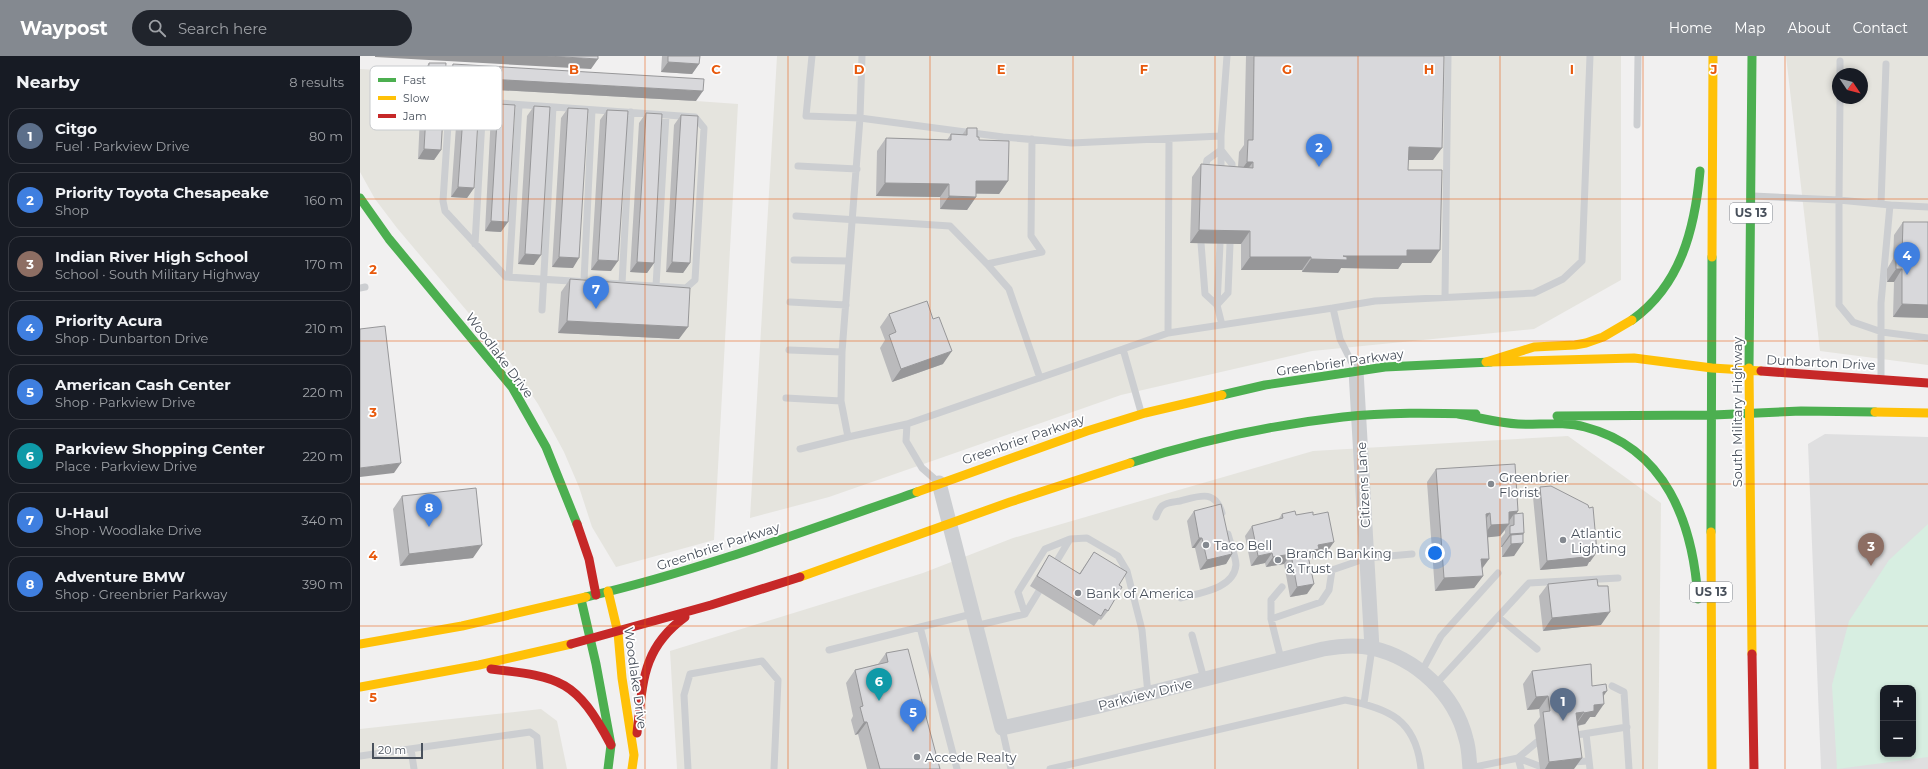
<!DOCTYPE html>
<meta charset="utf-8">
<style>
body{margin:0;font-family:Montserrat,sans-serif;background:#20242c;color:#f1f3f6}
.controls{position:absolute;right:12px;bottom:12px;display:grid;overflow:hidden;border-radius:8px;box-shadow:0 2px 6px #0003}
.controls button{width:36px;height:36px;display:grid;place-items:center;padding:0;border:0;border-bottom:1px solid #363941;background:#171b24;color:#f1f3f6;font:20px sans-serif}
.compass{position:absolute;left:1472px;top:12px;width:36px;height:36px;border-radius:50%;background:#171b24;box-shadow:0 2px 6px #0003;rotate:125deg}
.scale{position:absolute;left:12px;bottom:10px;width:51px;box-sizing:border-box;padding-left:4px;border:2px solid #49515c;border-top:0;font-size:11px;line-height:14px;white-space:nowrap;color:#49515c;-webkit-text-stroke:3px #fff;paint-order:stroke}
.you{position:absolute;left:1075px;top:497px;width:14px;height:14px;margin:-10px;border:3px solid #fff;border-radius:50%;background:#1a73e8;box-shadow:0 0 0 6px #1a73e833}
.badge{display:grid;place-items:center;width:26px;height:26px;border-radius:50%;background:#848990;color:#fff;font-size:13px;font-weight:700}
.pin{position:absolute;translate:-50% -33px;filter:drop-shadow(0 1px 2px #0008)}
.pin::after{content:'';position:absolute;top:21px;width:14px;height:12px;background:inherit;clip-path:polygon(0 0,100% 0,50% 100%)}
.list{margin:0;padding:0;list-style:none}
h2{display:flex;justify-content:space-between;align-items:center;height:52px;margin:0;padding:0 16px;font-size:17px}
h2 small{font-size:13px;font-weight:400;color:#9ea1a6}
.list li{display:grid;grid-template-columns:26px 1fr auto;gap:12px;align-items:center;box-sizing:border-box;height:56px;margin:0 8px 8px;padding:0 8px;border:1px solid #363941;border-radius:12px}
.list b{display:block;font-size:15px;white-space:nowrap}
.list p{margin:0;font-size:13px;white-space:nowrap;color:#9ea1a6}
.list em{font-size:13px;font-style:normal;color:#9ea1a6}
.icon{flex:none;width:22px;height:22px;fill:none;stroke:currentColor;stroke-width:2;stroke-linecap:round;stroke-linejoin:round}
.map{position:relative;flex:none;width:1568px;height:713px;overflow:hidden}
header{display:flex;align-items:center;gap:24px;box-sizing:border-box;height:56px;padding:0 20px;background:#848990;color:#fff}
header strong{font-size:19px}
nav{display:flex;gap:22px;margin-inline-start:auto;font-size:14px}
.search{width:280px;height:36px;background:#20242c;display:flex;align-items:center;gap:10px;box-sizing:border-box;padding:0 14px;border-radius:22px;color:#9ea1a6;font-size:15px}
main{display:flex}
aside{flex:1;background:#171b24}
.map>svg:first-child{display:block}
</style>
<header>
<strong>Waypost</strong>
<div class="search"><svg class="icon" aria-label="search" viewBox="0 0 24 24"><circle cx="10" cy="10" r="6"/><path d="M15 15l6 6"/></svg>Search here</div>
<nav><a>Home</a><a>Map</a><a>About</a><a>Contact</a></nav>
</header>
<main>
<aside>
<h2>Nearby<small>8 results</small></h2>
<ul class="list">
<li><span class="badge" style="background:#5c6f8a">1</span><div><b>Citgo</b><p>Fuel · Parkview Drive</p></div><em>80 m</em></li>
<li><span class="badge" style="background:#3f7fe0">2</span><div><b>Priority Toyota Chesapeake</b><p>Shop</p></div><em>160 m</em></li>
<li><span class="badge" style="background:#8d6e63">3</span><div><b>Indian River High School</b><p>School · South Military Highway</p></div><em>170 m</em></li>
<li><span class="badge" style="background:#3f7fe0">4</span><div><b>Priority Acura</b><p>Shop · Dunbarton Drive</p></div><em>210 m</em></li>
<li><span class="badge" style="background:#3f7fe0">5</span><div><b>American Cash Center</b><p>Shop · Parkview Drive</p></div><em>220 m</em></li>
<li><span class="badge" style="background:#0f9aa8">6</span><div><b>Parkview Shopping Center</b><p>Place · Parkview Drive</p></div><em>220 m</em></li>
<li><span class="badge" style="background:#3f7fe0">7</span><div><b>U-Haul</b><p>Shop · Woodlake Drive</p></div><em>340 m</em></li>
<li><span class="badge" style="background:#3f7fe0">8</span><div><b>Adventure BMW</b><p>Shop · Greenbrier Parkway</p></div><em>390 m</em></li>
</ul>
</aside>
<div class="map">
<svg width="1568" height="713" viewBox="0 0 1568 713">
<rect width="100%" height="100%" fill="#f1f0f0"/>
<!-- commercial -->
<path fill="#e5e4de" fill-rule="evenodd" d="M417 0H1261V224L1174 273 952 295 761 339 469 441 390 462Z
M1426 0H1568V309L1460 295ZM1478 18H1502V42H1478Z
M0 13 337 33 336 45 378 48 354 484 256 511 232 471 219 431 204 396 178 348 150 306 37 172 15 143 0 116Z
M1208 380 1301 447 1298 713H317L310 595 563 517 653 482 953 395Z
M181 653 197 665 207 713H0V673Z"/>
<!-- education -->
<path fill="#dfdfe0" fill-rule="evenodd" d="M1465 378 1568 381V713H1461L1448 388ZM1523 632H1553V698H1523Z"/>
<!-- green -->
<path fill="#d7eee1" fill-rule="evenodd" d="M1568 468V701L1477 713 1472 629 1489 565 1529 504ZM1523 632H1553V698H1523Z"/>
<g fill="none" stroke-linecap="round" stroke-linejoin="round">
<!-- lane -->
<path stroke="#ccced1" stroke-width="7" d="M452 0 446 60 500 62 482 296 481 345 488 381 547 368
M502 0 500 62 643 81 712 87 861 80 867 0
M1480 18V5
M1480 42 1479 144 1530 149
M97 44 335 61 344 72 335 224 326 232 146 221 85 155 83 145 89 53Z
M1277 69 1278 0
M861 94 872 108V120
M438 110 497 113
M844 118 847 104 861 94
M861 119V80
M1393 140 1479 144V249L1493 266 1522 276 1568 282
M1521 148 1526 8
M436 160 590 170 627 208 682 196 671 180 672 83
M841 187 845 238 857 249
M115 188 123 46
M860 188 857 249 862 269
M434 204 489 205
M627 208 649 233 680 322
M149 221 159 49
M224 225 232 54
M262 228 271 56
M296 230 306 59
M0 232 5 231
M1085 241 1088 0
M430 246 486 249
M857 249 868 237 870 188
M182 254 193 51
M808 277 973 252
M429 294 482 296
M995 313 980 283 973 252 1015 245 1174 237 1203 223 1222 205 1230 0
M1521 322V247L1530 149 1568 151
M426 342 481 345
M781 356 763 293 808 277 809 83
M440 393 488 381
M577 425 562 412 546 385 547 368 763 293
M796 461C798 456 799 453 802 450 807 446 815 446 820 445 839 440 855 433 862 457
M692 513 710 483 727 482 758 500 767 515 782 574 788 638
M821 542C839 537 874 533 876 509 876 501 870 486 868 478
M665 558 658 536 685 493 710 483
M1138 561 1177 593
M911 563 961 546 969 534 972 514 1007 502 1052 498
M615 570 665 558 679 535
M560 571 597 713
M832 579 844 623
M469 594 612 558
M921 603 911 563V544L922 531
M1062 615 1081 580 1138 517
M1075 629 1169 527 1258 522
M1252 630 1264 636 1269 713
M1004 647 1012 592
M642 672 651 713
M1226 678 1230 713
M1210 680 1267 671
M51 693 54 713
M0 700 170 676 177 681 180 713
M1212 706 1229 705
M1110 712 1158 702 1179 710
M328 713 324 639 330 618 402 605 418 624 414 713
M690 713 985 644C1029 652 1056 664 1061 713
M1161 713 1158 702 1177 686"/>
<!-- street -->
<path stroke="#ccced1" stroke-width="15" d="M996 315 1012 592
M579 427 642 672 735 651 963 593C979 590 996 588 1012 592 1056 602 1095 638 1106 683 1109 692 1109 703 1110 713"/>
<!-- fast -->
<path stroke="#4caf50" stroke-width="9" d="M0 142 29 183 152 331 186 391 217 468
M1272 264C1321 229 1335 172 1340 115
M1389 312 1392 0
M862 339 905 329 1025 311 1131 306
M1098 358C1118 361 1138 367 1158 368 1180 369 1203 365 1225 371 1306 392 1333 467 1338 543
M1197 360 1353 359 1441 355 1515 356
M770 407C839 385 911 369 983 361 1027 356 1072 357 1116 358
M1351 476 1352 201
M226 541C338 515 448 474 557 436
M221 543 236 608 251 689 248 713"/>
<!-- slow -->
<path stroke="#ffc107" stroke-width="9" d="M1352 201 1353 0
M1126 306 1174 291 1215 289 1226 287 1243 281 1272 264
M1131 306 1274 302 1352 312 1401 315
M1389 312 1392 598
M1515 356 1568 357
M557 436 727 375 785 357 862 339
M1351 476 1352 713
M440 521 650 446 770 407
M248 535 258 577 262 622 274 699 272 713
M0 588 102 570 226 541
M0 631 119 609 211 588"/>
<!-- jam -->
<path stroke="#c62828" stroke-width="9" d="M1401 315 1568 327
M217 468 229 503 236 539
M211 588 351 549 440 521
M1392 598 1394 713
M131 613C202 621 216 624 251 689
M277 677C283 628 281 593 325 561"/>
</g>
<!-- wall -->
<path fill="#bababc" d="M302 0H340L339 8 332 18 301 16Z
M886 0H1084L1073 104H1048V114L1071 207H1042L1038 213 981 212 978 217 942 216V214H881V188L830 187 832 121 841 108 878 111 879 96 884 89Z
M69 7 81 94 74 104 58 103 62 17Z
M93 8 336 45 85 31 86 18Z
M104 46 114 132 107 142 91 141 97 56Z
M138 48 141 176 125 175 131 58Z
M174 50V209L158 208 167 60Z
M208 52 213 212 192 211 201 62Z
M247 54 251 215 231 214 240 64Z
M286 57 294 207 287 217 270 216 279 67Z
M321 59 330 207 323 217 306 216 314 69Z
M607 72 617 81 648 125 639 138H616V141L607 154 580 153V141L516 140 517 95 526 82 587 84 591 78 602 79Z
M1543 166H1568V262L1533 261 1534 226H1527V213L1533 203 1534 179Z
M210 223 319 283 198 277 201 236Z
M529 258 583 308 532 326 520 292 525 284 520 271Z
M1076 413 1158 455 1157 457 1163 478 1154 500 1142 501V491H1141V482L1145 477V474L1140 480 1128 481 1129 503 1122 513 1123 520 1114 532 1075 535 1067 426Z
M1180 431 1230 506H1229L1227 510 1180 514 1173 441Z
M42 440 113 502 40 510 33 453Z
M834 455 872 498 866 508 840 514 835 492H832L827 465Z
M922 458 936 459H953L967 496 955 499 952 503H949L947 538 930 541 924 508 906 511 905 507 891 510 885 480 892 470 918 464Z
M734 496 759 529 748 555 741 564 739 563 734 570 670 530 689 499 719 518Z
M1188 528 1241 569 1183 575 1179 540Z
M526 597 580 713H507L498 678 495 679 491 664 493 660 486 627 495 614 518 608Z
M1172 615 1232 630 1244 641 1235 661H1230L1225 668 1218 670 1214 713H1180L1174 669 1180 661 1179 653 1167 654 1163 628Z"/>
<!-- shaded-wall -->
<path fill="#979799" d="M15 0H187L238 3 231 13 15 1Z
M308 6 339 8 332 18 301 16Z
M92 21 343 35 336 45 85 31Z
M1049 91 1082 92 1073 104H1040Z
M64 93 81 94 74 104 58 103Z
M887 106H893L884 118 878 119Z
M616 125H648L639 138 607 137Z
M525 127 589 128 580 141 516 140Z
M98 131 114 132 107 142 91 141Z
M589 140 616 141 607 154 580 153Z
M131 165 148 166 141 176 125 175Z
M839 174 890 175 881 188 830 187Z
M1047 194H1080L1071 207H1042L1038 213 981 212 978 217 942 216 951 203Z
M165 198 181 199 174 209 158 208Z
M199 201 219 202 213 212 192 211Z
M890 201H951L942 214H881Z
M238 204 258 205 251 215 231 214Z
M277 206 294 207 287 217 270 216Z
M312 206 330 207 323 217 306 216Z
M1536 213H1542L1534 226H1527Z
M1542 248 1568 249V262L1533 261Z
M207 265 328 271 319 283 198 277Z
M592 295 583 308 532 326 541 313Z
M41 407 34 417 0 421V412Z
M1158 455 1154 461V458L1147 468H1149L1140 480 1122 482 1131 469 1149 456Z
M1130 457 1121 470 1126 458Z
M1164 477 1156 488 1163 487 1154 500 1142 501 1151 488V479L1142 491H1141L1150 478Z
M839 482H842L835 492H832Z
M974 486 967 496 955 499 952 503 940 505 947 495 958 489Z
M122 489 113 502 40 510 49 498Z
M1234 496H1237L1230 506H1229L1227 510 1180 514 1187 505Z
M912 497 905 507 891 510 898 500Z
M872 498 866 508 840 514 847 504Z
M931 498 924 508 906 511 913 501Z
M1121 503H1129L1120 515Z
M1123 520 1114 532 1075 535 1084 522Z
M954 528 947 538 930 541 937 531Z
M1250 556 1241 569 1183 575 1192 562Z
M1247 635 1238 648 1243 636Z
M1188 640 1179 653 1167 654 1176 641Z
M1244 648 1235 661H1230L1225 668 1215 670 1224 657 1234 649Z
M1224 656 1215 669 1216 657Z
M504 666H507L498 678 495 679Z
M1222 702 1214 713H1185L1189 706Z"/>
<!-- building -->
<path fill="#d8d8db" stroke="#979799" d="M187 0H238V3Z
M308 0H340L339 8 308 6Z
M894 0H1084L1082 92 1049 91 1048 114H1082L1080 194H1047V200H983L987 201V204L951 203V201H890V175L839 174 841 108 893 112V106H887L888 84H893Z
M69 7H86L81 94 64 93Z
M93 8 344 23 343 35 92 21Z
M104 46 119 47 114 132 98 131Z
M138 48 155 49 148 166 131 165Z
M174 50 190 51 181 199 165 198Z
M208 52 228 53 219 202 199 201Z
M247 54 268 55 258 205 238 204Z
M286 57 302 58 294 207 277 206Z
M321 59 338 60 330 207 312 206Z
M607 72H617V81H619V84L649 85 648 125H616V141L589 140V128L525 127 526 82 591 84V78L607 79Z
M1543 166H1568V249L1542 248V213H1536V200H1542Z
M210 223 330 232 328 271 207 265Z
M567 245 573 263 579 261 592 295 541 313 529 279 536 276 529 258Z
M25 270 41 407 0 412V273Z
M1155 408 1158 455 1149 456V468L1131 469 1130 457 1126 458 1129 503H1121L1123 520 1084 522 1076 413Z
M1191 430 1228 449 1229 452 1233 451 1237 496H1234V500L1187 505 1180 431Z
M116 432 122 489 49 498 42 440Z
M861 448 872 498 847 504 842 482H839L834 455Z
M935 455 936 459 953 456V459L968 456 974 486 958 489 959 493 947 495 954 528 937 531 931 498 913 501 912 497 898 500 892 470 923 462 922 458Z
M1163 457 1164 477 1150 478V470L1154 469V458Z
M1163 478V487L1151 488V479Z
M734 496 767 516 759 529 762 531 748 555 745 553 741 560 677 520 689 499 720 518Z
M1237 523 1238 530H1248L1250 556 1192 562 1188 528Z
M548 593 580 713H520L507 666H504L500 651 503 650 495 614 528 606 526 597Z
M1231 608 1232 630 1246 628 1247 635 1243 636 1244 648 1234 649V655L1224 657V656L1216 657 1222 702 1189 706 1183 656 1190 655 1188 640 1176 641 1172 615Z"/>
<!-- grid -->
<path fill="none" stroke="#e8590c" stroke-width="1" stroke-opacity="0.55" d="M143 0V713M285 0V713M428 0V713M570 0V713M713 0V713M855 0V713M998 0V713M1140 0V713M1283 0V713M1425 0V713M0 143H1568M0 285H1568M0 428H1568M0 570H1568"/>
<!-- markers -->
<g fill="#848990" stroke="#fff" stroke-width="1.5">
<circle cx="1131" cy="428" r="4"/>
<circle cx="1203" cy="484" r="4"/>
<circle cx="846" cy="489" r="4"/>
<circle cx="918" cy="504" r="4"/>
<circle cx="718" cy="537" r="4"/>
<circle cx="557" cy="701" r="4"/>
</g>
<g text-anchor="middle" stroke-width="3.5" stroke-linejoin="round" paint-order="stroke">
<!-- shield labels -->
<g fill="#fff" stroke="#80858d" stroke-width="1">
<rect x="1370" y="147" width="42" height="20" rx="3"/>
<rect x="1330" y="526" width="42" height="20" rx="3"/>
</g>
<g font-size="12" font-weight="bold" fill="#49515c">
<text x="1391" y="161">US 13</text>
<text x="1351" y="540">US 13</text>
</g>
<!-- street labels -->
<g font-size="13" fill="#49515c" stroke="#fff">
<text transform="translate(140 299) rotate(53)" y="5">Woodlake Drive</text>
<text transform="translate(980 306) rotate(-8)" y="5">Greenbrier Parkway</text>
<text transform="translate(1461 306) rotate(3)" y="5">Dunbarton Drive</text>
<text transform="translate(1377 356) rotate(-90)" y="5">South Military Highway</text>
<text transform="translate(663 383) rotate(-19)" y="5">Greenbrier Parkway</text>
<text transform="translate(1003 429) rotate(-93)" y="5">Citizens Lane</text>
<text transform="translate(358 490) rotate(-18)" y="5">Greenbrier Parkway</text>
<text transform="translate(276 622) rotate(82)" y="5">Woodlake Drive</text>
<text transform="translate(785 638) rotate(-14)" y="5">Parkview Drive</text>
</g>
<!-- poi labels -->
<g font-size="13" fill="#49515c" stroke="#fff" text-anchor="start">
<text x="1139" y="426">Greenbrier<tspan x="1139" dy="15">Florist</tspan></text>
<text x="1211" y="482">Atlantic<tspan x="1211" dy="15">Lighting</tspan></text>
<text x="854" y="494">Taco Bell</text>
<text x="926" y="502">Branch Banking<tspan x="926" dy="15">&amp; Trust</tspan></text>
<text x="726" y="542">Bank of America</text>
<text x="565" y="706">Accede Realty</text>
</g>
</g>
<!-- legend -->
<rect x="10" y="10" width="132" height="64" rx="6" fill="#fff" stroke="#c8cbce" stroke-width="1"/>
<rect x="18" y="22" width="18" height="4" fill="#4caf50"/>
<rect x="18" y="40" width="18" height="4" fill="#ffc107"/>
<rect x="18" y="58" width="18" height="4" fill="#c62828"/>
<g font-size="11" fill="#49515c">
<text x="43" y="28">Fast</text>
<text x="43" y="46">Slow</text>
<text x="43" y="64">Jam</text>
</g>
<g font-size="13" text-anchor="middle" font-weight="bold" fill="#e8590c" stroke="#fff" stroke-width="3.5" stroke-linejoin="round" paint-order="stroke">
<text x="214" y="18">B</text>
<text x="356" y="18">C</text>
<text x="499" y="18">D</text>
<text x="641" y="18">E</text>
<text x="784" y="18">F</text>
<text x="927" y="18">G</text>
<text x="1069" y="18">H</text>
<text x="1212" y="18">I</text>
<text x="1354" y="18">J</text>
<text x="13" y="218">2</text>
<text x="13" y="361">3</text>
<text x="13" y="504">4</text>
<text x="13" y="646">5</text>
</g>
</svg>
<div class="controls">
<button>+</button>
<button>−</button>
</div>
<svg class="compass" viewBox="-18 -18 36 36"><path d="M0-13l5 13h-10z" fill="#e53935"/><path d="M0 13l5-13h-10z" fill="#9ea1a6"/></svg>
<div class="scale">20 m</div>
<div class="you"></div>
<div class="pin badge" style="left:1203px;top:665px;background:#5c6f8a">1</div>
<div class="pin badge" style="left:959px;top:111px;background:#3f7fe0">2</div>
<div class="pin badge" style="left:1511px;top:510px;background:#8d6e63">3</div>
<div class="pin badge" style="left:1547px;top:219px;background:#3f7fe0">4</div>
<div class="pin badge" style="left:553px;top:676px;background:#3f7fe0">5</div>
<div class="pin badge" style="left:519px;top:645px;background:#0f9aa8">6</div>
<div class="pin badge" style="left:236px;top:253px;background:#3f7fe0">7</div>
<div class="pin badge" style="left:69px;top:471px;background:#3f7fe0">8</div>
</div>
</main>
